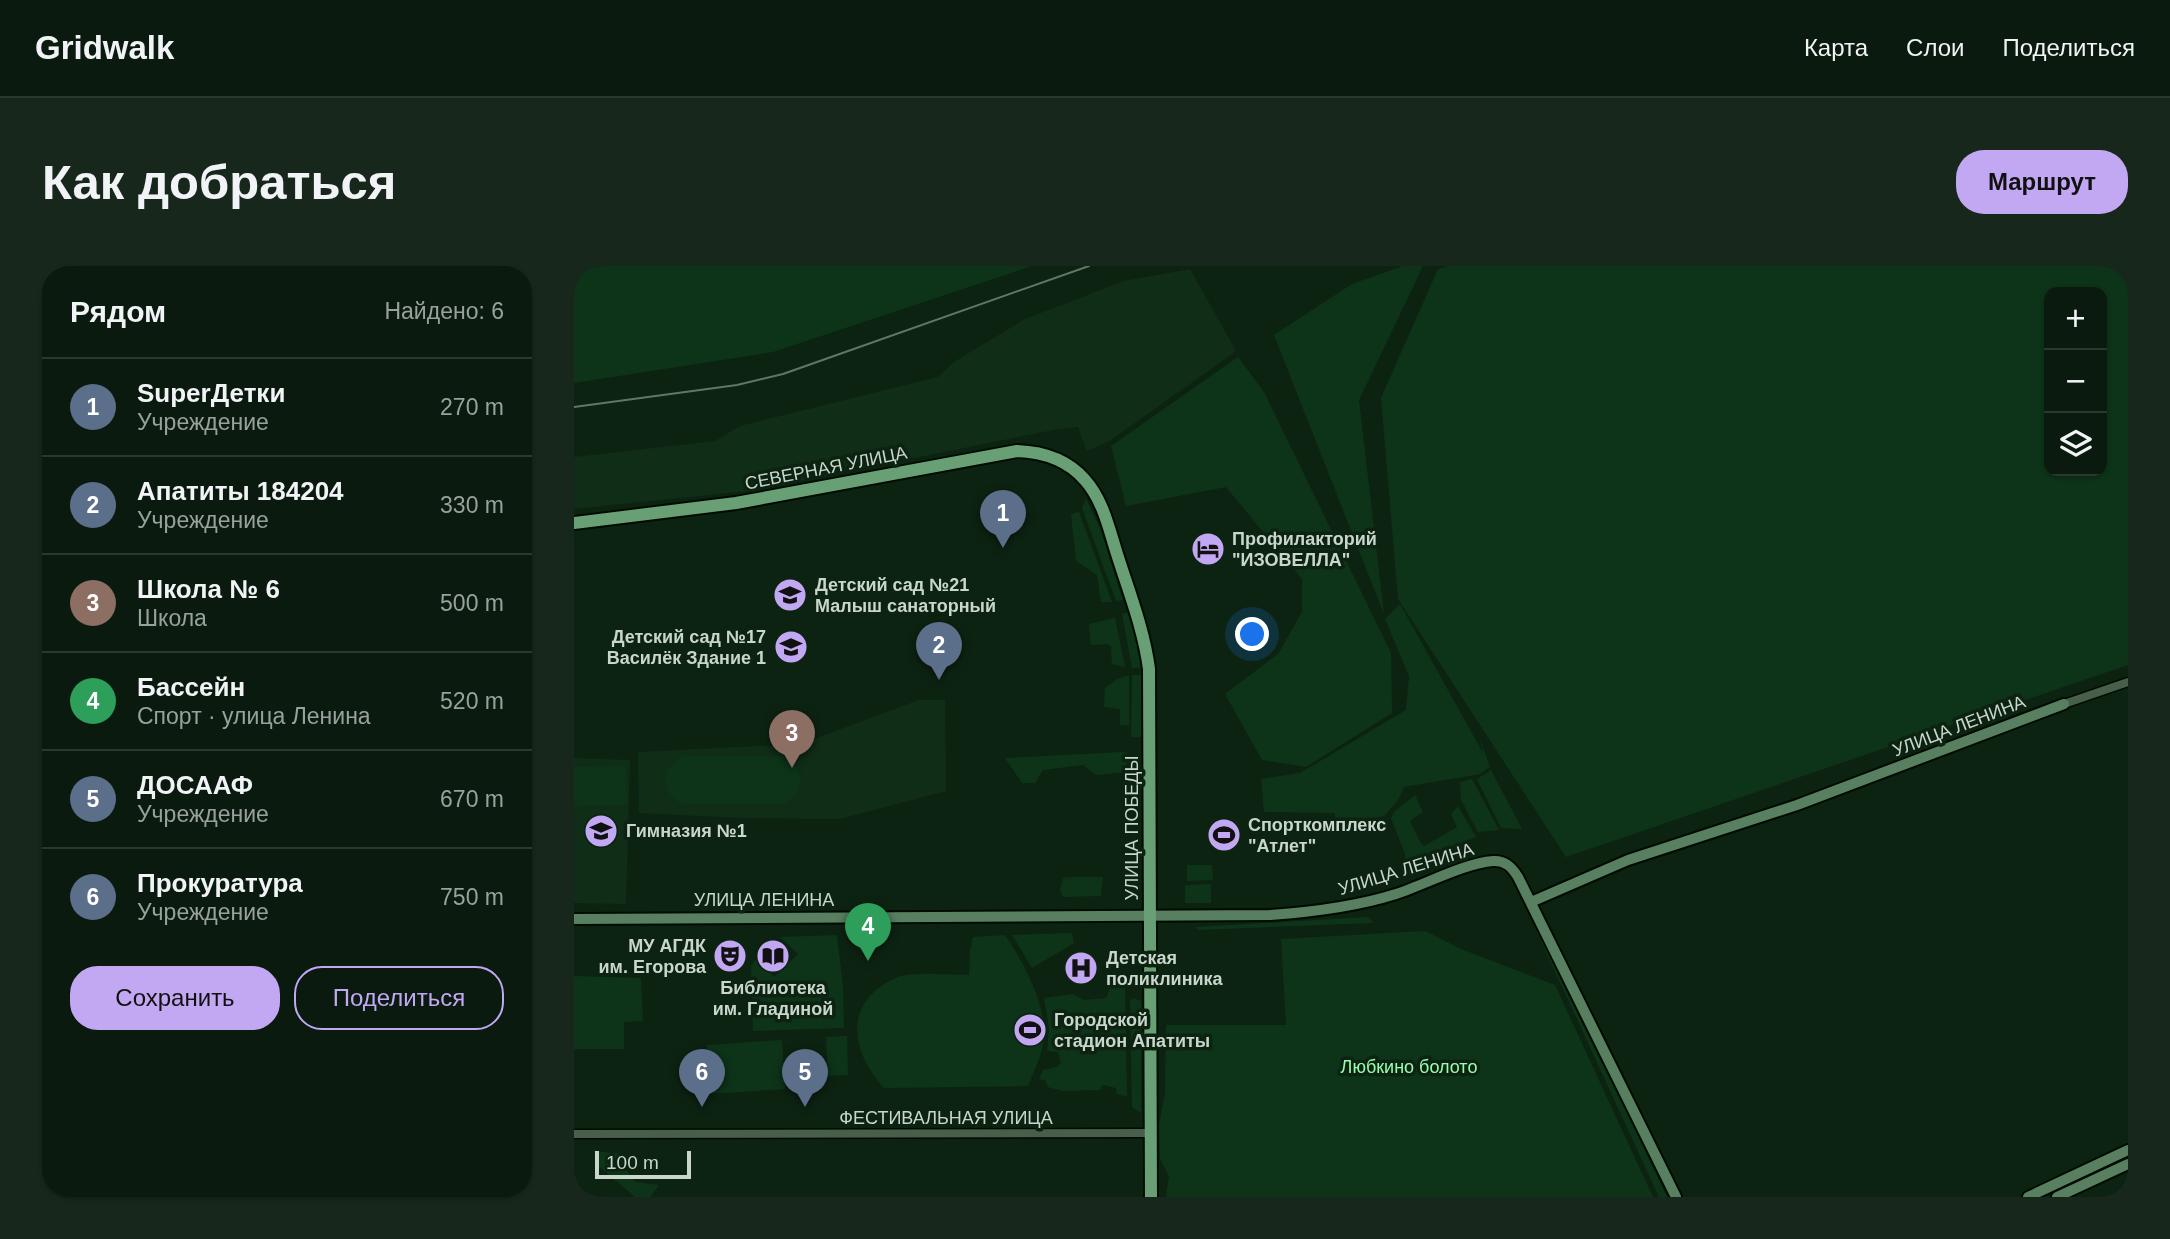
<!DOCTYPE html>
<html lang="ru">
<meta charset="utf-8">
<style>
body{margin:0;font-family:Helvetica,sans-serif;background:#18271c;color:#f1f3f6}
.controls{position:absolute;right:21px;top:21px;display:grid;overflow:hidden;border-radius:14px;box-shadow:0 2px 5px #0004}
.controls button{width:63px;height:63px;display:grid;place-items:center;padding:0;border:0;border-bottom:2px solid #2a382e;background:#0a1a0e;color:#f1f3f6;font:35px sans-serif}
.scale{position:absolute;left:21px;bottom:18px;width:96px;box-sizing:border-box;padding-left:7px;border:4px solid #c8d6cb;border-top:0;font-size:19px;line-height:24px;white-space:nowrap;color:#c8d6cb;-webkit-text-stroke:5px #0d2312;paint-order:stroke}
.you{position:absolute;left:679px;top:369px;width:24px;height:24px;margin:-18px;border:5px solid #fff;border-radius:50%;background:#1a73e8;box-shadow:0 0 0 10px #1a73e833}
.badge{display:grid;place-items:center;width:46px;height:46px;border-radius:50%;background:#c2a7f2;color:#fff;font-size:23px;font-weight:700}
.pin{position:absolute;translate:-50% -58px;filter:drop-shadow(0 2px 4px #0008)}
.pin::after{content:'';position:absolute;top:37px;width:24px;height:21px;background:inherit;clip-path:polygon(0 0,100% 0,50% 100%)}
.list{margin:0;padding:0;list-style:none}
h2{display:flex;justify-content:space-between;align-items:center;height:91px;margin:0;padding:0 28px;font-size:30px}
h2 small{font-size:23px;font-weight:400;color:#99a19e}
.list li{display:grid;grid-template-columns:46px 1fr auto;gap:21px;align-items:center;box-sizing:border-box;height:98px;padding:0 28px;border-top:2px solid #2a382e}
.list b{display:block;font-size:26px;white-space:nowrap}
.list p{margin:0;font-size:23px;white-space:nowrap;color:#99a19e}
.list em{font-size:23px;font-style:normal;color:#99a19e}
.actions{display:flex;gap:14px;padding:21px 28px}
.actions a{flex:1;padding:16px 0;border:2px solid #c2a7f2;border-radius:28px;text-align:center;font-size:24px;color:#c2a7f2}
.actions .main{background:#c2a7f2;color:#111}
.icon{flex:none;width:38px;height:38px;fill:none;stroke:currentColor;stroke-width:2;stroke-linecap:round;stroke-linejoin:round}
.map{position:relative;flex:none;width:1554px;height:931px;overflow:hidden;border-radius:28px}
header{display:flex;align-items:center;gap:42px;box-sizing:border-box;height:98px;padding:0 35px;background:#0a1a0e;border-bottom:2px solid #2a382e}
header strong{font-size:33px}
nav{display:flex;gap:38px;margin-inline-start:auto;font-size:24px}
.intro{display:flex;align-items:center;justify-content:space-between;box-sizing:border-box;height:168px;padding:0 42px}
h1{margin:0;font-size:49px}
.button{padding:18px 32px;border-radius:28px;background:#c2a7f2;color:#111;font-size:24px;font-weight:700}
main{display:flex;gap:42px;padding:0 42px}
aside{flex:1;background:#0a1a0e;border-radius:28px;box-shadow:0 2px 5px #0004}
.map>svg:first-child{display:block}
</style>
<header>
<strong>Gridwalk</strong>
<nav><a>Карта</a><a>Слои</a><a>Поделиться</a></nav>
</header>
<div class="intro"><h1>Как добраться</h1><a class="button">Маршрут</a></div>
<main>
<aside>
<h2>Рядом<small>Найдено: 6</small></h2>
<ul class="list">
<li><span class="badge" style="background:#5c6f8a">1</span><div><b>SuperДетки</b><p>Учреждение</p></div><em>270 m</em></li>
<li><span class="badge" style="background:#5c6f8a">2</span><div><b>Апатиты 184204</b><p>Учреждение</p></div><em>330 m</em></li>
<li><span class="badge" style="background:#8d6e63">3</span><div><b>Школа № 6</b><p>Школа</p></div><em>500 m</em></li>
<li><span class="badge" style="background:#2e9e5b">4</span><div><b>Бассейн</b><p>Спорт · улица Ленина</p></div><em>520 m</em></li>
<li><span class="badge" style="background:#5c6f8a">5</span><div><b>ДОСААФ</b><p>Учреждение</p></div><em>670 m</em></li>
<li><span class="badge" style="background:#5c6f8a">6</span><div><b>Прокуратура</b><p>Учреждение</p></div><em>750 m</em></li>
</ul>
<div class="actions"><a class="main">Сохранить</a><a>Поделиться</a></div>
</aside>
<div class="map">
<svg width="1554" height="931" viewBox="0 0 1554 931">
<rect width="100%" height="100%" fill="#0d2312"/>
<!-- built -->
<path fill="#102d18" d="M616 3 662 85 537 174 513 185 504 161 479 164 183 224 0 243V191L141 175 166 160 364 111 380 96 451 53 550 15Z
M345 434H371L372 525 266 553 167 552 65 547 64 486 227 478Z
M0 492 56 494 52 638 0 637Z"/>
<!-- green -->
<path fill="#0d3419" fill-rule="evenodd" d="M0 0H458L199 86 0 117Z
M829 0H849L785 134 810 348 700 69 778 18Z
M874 0H1554V399L992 591 824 333 807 132 864 3ZM1475 26H1528V205H1475Z
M664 91 690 126 817 387 818 447 732 501 688 494 651 428 704 388 728 346V313L652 221 552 240 537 180Z
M512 233 526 262 549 334 542 335 508 242Z
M505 246 538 336H527L523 309 502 295 497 248Z
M826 338 909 487 906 473 916 501 906 508 830 521 824 534 810 550 764 559 760 547 690 546 687 513 726 507 832 444 835 410 811 353Z
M558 346 570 401 558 402 548 348Z
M541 352 551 401 538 398 537 380 534 378 517 379 515 358Z
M555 409V460L546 459V443L530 441 531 422 543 413Z
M558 409H572V471H557Z
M548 486 553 487V506L522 509 509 499 469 504 461 517H448L431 492Z
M110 490H206C232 498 233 529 208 538H108C85 527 87 499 110 490Z
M52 500 53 539 0 540V501Z
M917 504 948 563 927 562 903 513Z
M898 513 925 564 904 566 887 534 886 516Z
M567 516 564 582 558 583 559 517Z
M841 529 849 546 836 555 846 576 850 580 883 561 877 548 884 540 902 571 869 584 833 605 831 588 817 552 821 545Z
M613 599H638L639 614 613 615Z
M498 611H529L527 630 489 631 486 624 489 612Z
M637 618V637H611V619Z
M794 651 799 657 624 664 622 661Z
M964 659 1093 931H1085L961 662Z
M851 665 887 683 981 719 1079 931H592L595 910 586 892 585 859 591 827 592 759H712L707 673Z
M498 667 500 677 458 702 438 669Z
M263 669 269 720 270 762 179 765 177 700 182 693 200 711 224 688 206 671Z
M431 669C449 695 473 740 470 772 468 790 460 804 454 820L310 822C275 784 269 734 324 711 337 706 379 709 395 709L396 684 399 671Z
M0 710 67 712 69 755 50 756V783H0Z
M551 720 553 831 543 828 542 822 529 819 526 824 488 825 474 821 471 814 465 813 469 804 483 801 487 797 484 786 473 785 475 762 470 732 499 728 510 734 532 732 536 722Z
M559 732 567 735V847L558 841 556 735Z
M273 770 274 809 254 810 252 771Z
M208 774 211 823 136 828 133 779Z
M20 885 48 888 51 892 52 904 61 916 85 919 76 931H61L22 898Z"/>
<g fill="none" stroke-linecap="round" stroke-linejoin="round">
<defs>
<path id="street" d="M1490 438 1554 416
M0 868 577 867"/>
<path id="secondary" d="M957 636 1054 594 1223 539 1490 438
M0 653 696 649C739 646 781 641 822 628 850 619 891 597 919 595 931 594 938 601 944 611L1102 931
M1454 931 1554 884
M1483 931 1554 898"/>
<path id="primary" d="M0 257 162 237 443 185C469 186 493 193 511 214 529 234 535 263 543 288 555 326 570 364 575 403L577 931"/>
</defs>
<!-- street casing -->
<use href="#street" stroke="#000c01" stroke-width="11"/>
<!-- secondary casing -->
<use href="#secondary" stroke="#000c01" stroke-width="14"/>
<!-- primary casing -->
<use href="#primary" stroke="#000c01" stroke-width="16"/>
<!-- street -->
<use href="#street" stroke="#475f4b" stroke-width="8"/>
<!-- secondary -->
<use href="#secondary" stroke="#587f60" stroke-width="10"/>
<!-- primary -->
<use href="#primary" stroke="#699f74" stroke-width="12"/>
<!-- rail -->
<path stroke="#637567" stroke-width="2" d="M0 141 163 119 209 108 515 0"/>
</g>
<!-- icons -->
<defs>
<symbol id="hotel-disc" viewBox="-11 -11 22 22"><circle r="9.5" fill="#c2a7f2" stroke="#0d2312"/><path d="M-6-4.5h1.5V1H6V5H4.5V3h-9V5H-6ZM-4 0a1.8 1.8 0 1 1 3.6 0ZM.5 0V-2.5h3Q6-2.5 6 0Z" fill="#111"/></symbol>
<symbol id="school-disc" viewBox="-11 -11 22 22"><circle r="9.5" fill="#c2a7f2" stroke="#0d2312"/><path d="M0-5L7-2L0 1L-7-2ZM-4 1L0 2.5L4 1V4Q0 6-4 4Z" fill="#111"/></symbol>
<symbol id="stadium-disc" viewBox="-11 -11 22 22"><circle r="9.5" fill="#c2a7f2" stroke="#0d2312"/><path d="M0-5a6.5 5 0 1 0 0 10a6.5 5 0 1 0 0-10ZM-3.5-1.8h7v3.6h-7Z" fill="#111"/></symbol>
<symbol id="theatre-disc" viewBox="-11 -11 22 22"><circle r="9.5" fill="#c2a7f2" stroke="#0d2312"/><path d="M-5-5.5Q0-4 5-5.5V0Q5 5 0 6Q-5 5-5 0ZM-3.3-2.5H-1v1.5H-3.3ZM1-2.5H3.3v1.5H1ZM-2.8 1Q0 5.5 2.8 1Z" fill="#111"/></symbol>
<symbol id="library-disc" viewBox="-11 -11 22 22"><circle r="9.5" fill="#c2a7f2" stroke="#0d2312"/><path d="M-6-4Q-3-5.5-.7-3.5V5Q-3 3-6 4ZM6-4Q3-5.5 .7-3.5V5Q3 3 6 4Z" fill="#111"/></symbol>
<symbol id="hospital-disc" viewBox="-11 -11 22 22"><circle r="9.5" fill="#c2a7f2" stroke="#0d2312"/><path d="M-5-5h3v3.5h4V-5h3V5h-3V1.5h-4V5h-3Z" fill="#111"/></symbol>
</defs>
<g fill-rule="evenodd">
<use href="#hotel-disc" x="615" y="264" width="38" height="38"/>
<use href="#school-disc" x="197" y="310" width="38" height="38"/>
<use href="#school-disc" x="198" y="362" width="38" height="38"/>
<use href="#school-disc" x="8" y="546" width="38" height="38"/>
<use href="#stadium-disc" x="631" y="550" width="38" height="38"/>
<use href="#theatre-disc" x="137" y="671" width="38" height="38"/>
<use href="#library-disc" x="180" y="671" width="38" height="38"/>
<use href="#hospital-disc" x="488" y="683" width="38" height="38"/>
<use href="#stadium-disc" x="437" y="745" width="38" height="38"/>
</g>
<g text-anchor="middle" stroke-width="7" stroke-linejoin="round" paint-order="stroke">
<!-- street labels -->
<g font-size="18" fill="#c8d6cb" stroke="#0d2312">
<text transform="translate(252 202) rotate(-11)" y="6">СЕВЕРНАЯ УЛИЦА</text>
<text transform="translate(1385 460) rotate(-21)" y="6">УЛИЦА ЛЕНИНА</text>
<text transform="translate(558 562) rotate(-90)" y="6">УЛИЦА ПОБЕДЫ</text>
<text transform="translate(832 603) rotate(-17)" y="6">УЛИЦА ЛЕНИНА</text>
<text x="190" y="640">УЛИЦА ЛЕНИНА</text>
<text x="372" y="858">ФЕСТИВАЛЬНАЯ УЛИЦА</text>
</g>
<!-- poi labels -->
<g font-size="18" font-weight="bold" fill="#c8d6cb" stroke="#0d2312" text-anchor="start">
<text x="658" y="279">Профилакторий<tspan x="658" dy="21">"ИЗОВЕЛЛА"</tspan></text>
<text x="241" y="325">Детский сад №21<tspan x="241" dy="21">Малыш санаторный</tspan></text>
<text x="192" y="377" text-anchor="end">Детский сад №17<tspan x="192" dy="21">Василёк Здание 1</tspan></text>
<text x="674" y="565">Спорткомплекс<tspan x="674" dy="21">"Атлет"</tspan></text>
<text x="52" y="571">Гимназия №1</text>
<text x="132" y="686" text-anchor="end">МУ АГДК<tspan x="132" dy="21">им. Егорова</tspan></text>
<text x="532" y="698">Детская<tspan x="532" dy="21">поликлиника</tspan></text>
<text x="199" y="728" text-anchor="middle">Библиотека<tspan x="199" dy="21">им. Гладиной</tspan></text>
<text x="480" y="760">Городской<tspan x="480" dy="21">стадион Апатиты</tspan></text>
</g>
<!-- park labels -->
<g font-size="18" fill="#95fdae" stroke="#0d2312">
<text x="835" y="807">Любкино болото</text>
</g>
</g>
</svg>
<div class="controls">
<button>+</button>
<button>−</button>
<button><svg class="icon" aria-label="layers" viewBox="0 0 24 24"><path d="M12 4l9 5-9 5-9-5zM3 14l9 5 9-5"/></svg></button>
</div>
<div class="scale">100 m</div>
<div class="you"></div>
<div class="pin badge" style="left:429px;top:282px;background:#5c6f8a">1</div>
<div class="pin badge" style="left:365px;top:414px;background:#5c6f8a">2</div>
<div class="pin badge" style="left:218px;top:502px;background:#8d6e63">3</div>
<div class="pin badge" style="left:294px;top:695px;background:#2e9e5b">4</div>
<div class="pin badge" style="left:231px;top:841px;background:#5c6f8a">5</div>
<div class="pin badge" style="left:128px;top:841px;background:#5c6f8a">6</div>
</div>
</main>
